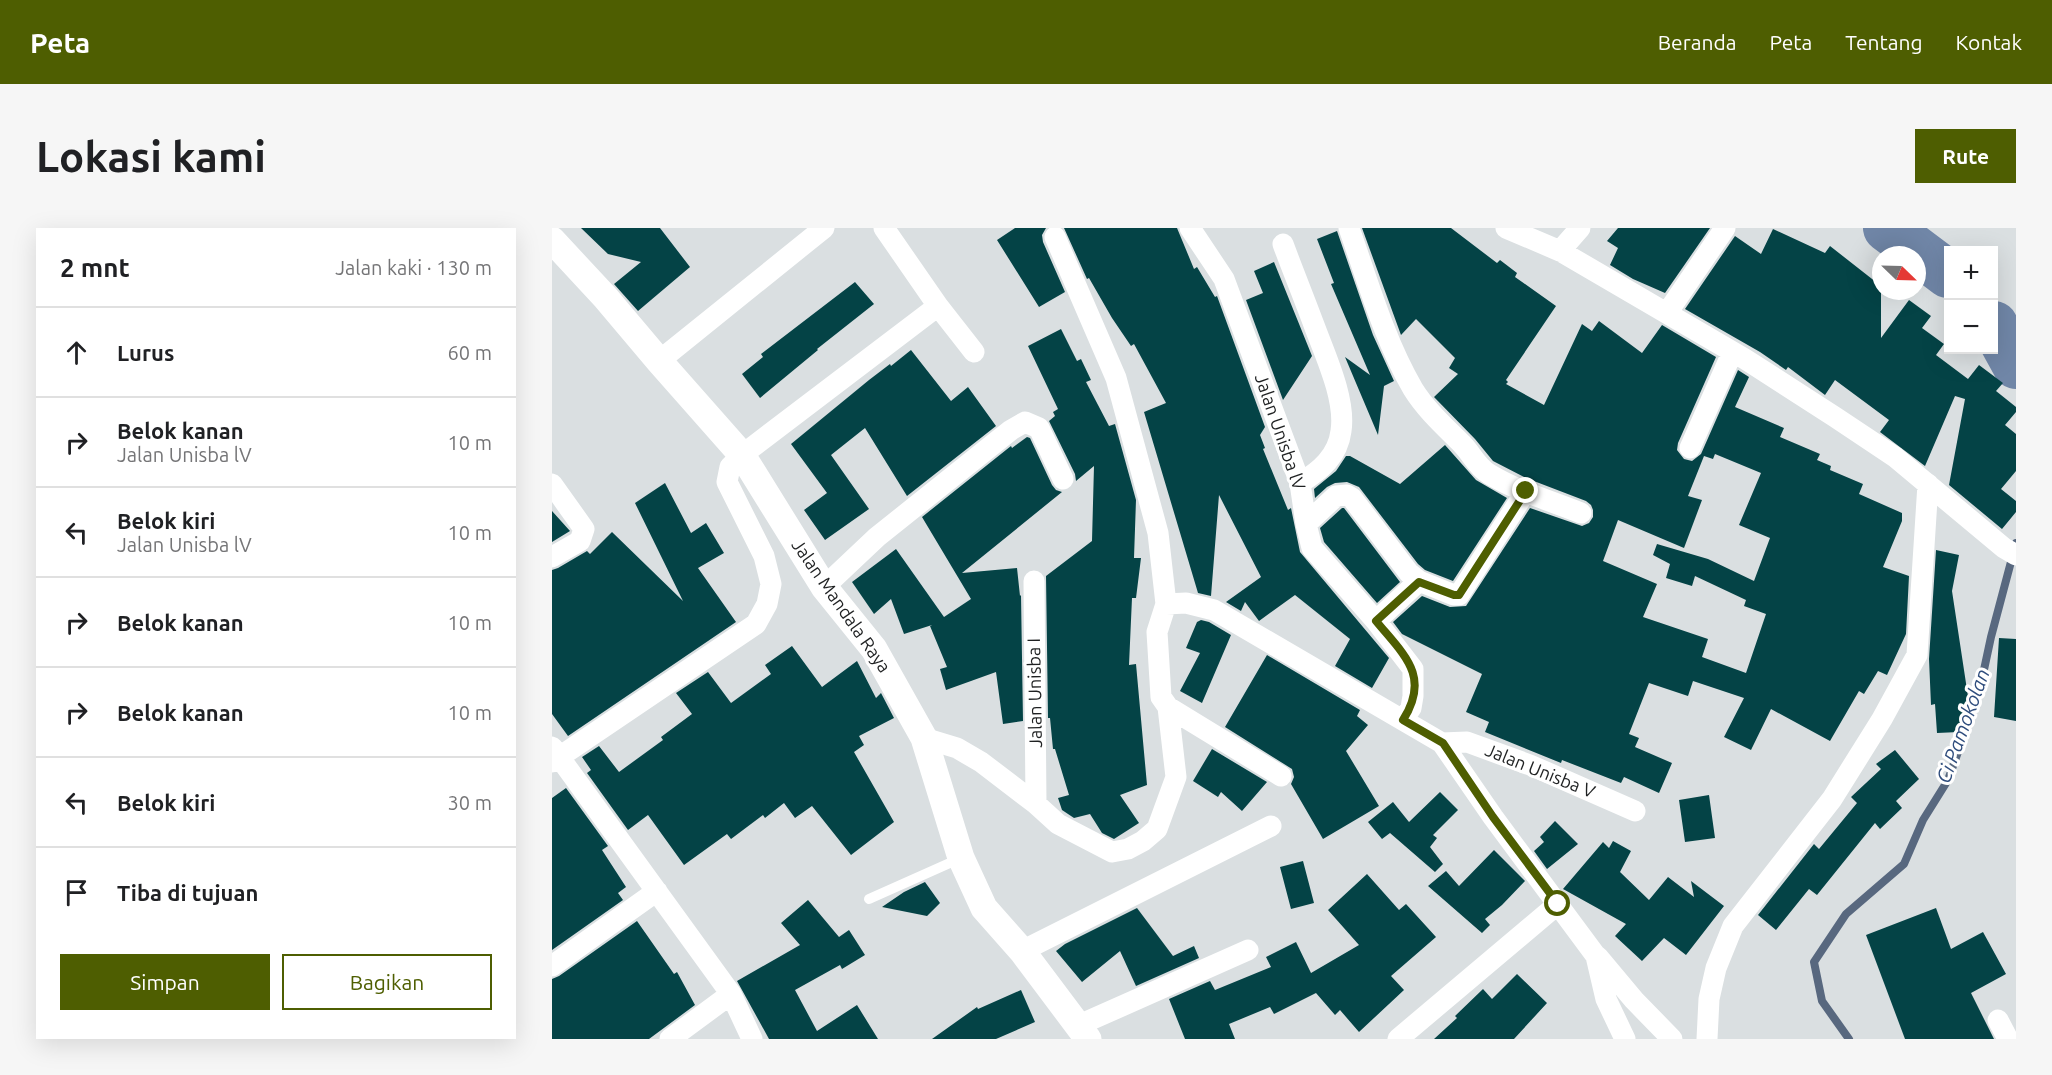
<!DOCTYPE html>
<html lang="id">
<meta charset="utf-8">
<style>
body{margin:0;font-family:Ubuntu,sans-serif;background:#f6f6f6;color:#202124}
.controls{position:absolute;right:18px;top:18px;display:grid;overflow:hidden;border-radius:0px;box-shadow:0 6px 24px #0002}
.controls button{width:54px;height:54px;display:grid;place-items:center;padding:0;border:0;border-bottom:2px solid #e0e0e0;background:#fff;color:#202124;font:30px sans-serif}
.compass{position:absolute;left:1320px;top:18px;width:54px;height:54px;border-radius:50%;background:#fff;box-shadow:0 6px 24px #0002;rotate:113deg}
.stop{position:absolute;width:18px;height:18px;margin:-14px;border:4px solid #4e5e01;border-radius:50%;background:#fff}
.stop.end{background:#4e5e01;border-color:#fff;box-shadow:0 2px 6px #0008}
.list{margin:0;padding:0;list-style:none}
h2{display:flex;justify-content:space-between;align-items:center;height:78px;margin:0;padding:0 24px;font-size:26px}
h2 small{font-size:20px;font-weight:400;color:#757577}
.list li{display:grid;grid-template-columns:39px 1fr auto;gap:18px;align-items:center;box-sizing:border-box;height:90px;padding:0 24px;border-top:2px solid #e0e0e0}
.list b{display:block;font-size:22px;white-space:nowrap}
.list p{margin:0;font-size:20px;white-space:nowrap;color:#757577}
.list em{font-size:20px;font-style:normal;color:#757577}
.actions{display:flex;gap:12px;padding:18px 24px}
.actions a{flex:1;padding:14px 0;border:2px solid #4e5e01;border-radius:0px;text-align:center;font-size:21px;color:#4e5e01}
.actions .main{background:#4e5e01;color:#fff}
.icon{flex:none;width:33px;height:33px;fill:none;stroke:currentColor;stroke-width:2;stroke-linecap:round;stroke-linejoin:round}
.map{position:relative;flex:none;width:1464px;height:811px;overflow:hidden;border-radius:0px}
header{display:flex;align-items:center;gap:36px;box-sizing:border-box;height:84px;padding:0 30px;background:#4e5e01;color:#fff}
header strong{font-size:28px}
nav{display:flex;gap:33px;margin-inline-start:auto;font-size:21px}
.intro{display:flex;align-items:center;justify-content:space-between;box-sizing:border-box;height:144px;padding:0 36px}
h1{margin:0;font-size:42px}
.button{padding:15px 27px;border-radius:0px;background:#4e5e01;color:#fff;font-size:21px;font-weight:700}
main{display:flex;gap:36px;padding:0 36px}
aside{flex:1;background:#fff;border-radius:0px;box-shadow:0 6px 24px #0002}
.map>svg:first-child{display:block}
</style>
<header>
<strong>Peta</strong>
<nav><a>Beranda</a><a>Peta</a><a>Tentang</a><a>Kontak</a></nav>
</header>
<div class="intro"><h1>Lokasi kami</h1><a class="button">Rute</a></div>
<main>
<aside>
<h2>2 mnt<small>Jalan kaki · 130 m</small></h2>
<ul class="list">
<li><svg class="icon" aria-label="ahead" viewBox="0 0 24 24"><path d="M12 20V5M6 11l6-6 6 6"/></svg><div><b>Lurus</b></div><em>60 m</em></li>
<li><svg class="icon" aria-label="right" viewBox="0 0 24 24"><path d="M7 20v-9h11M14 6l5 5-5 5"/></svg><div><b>Belok kanan</b><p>Jalan Unisba lV</p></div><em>10 m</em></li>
<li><svg class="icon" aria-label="left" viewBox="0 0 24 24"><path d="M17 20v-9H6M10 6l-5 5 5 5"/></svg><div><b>Belok kiri</b><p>Jalan Unisba lV</p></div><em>10 m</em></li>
<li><svg class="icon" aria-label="right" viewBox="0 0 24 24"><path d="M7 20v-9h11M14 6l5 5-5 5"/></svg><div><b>Belok kanan</b></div><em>10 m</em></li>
<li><svg class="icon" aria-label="right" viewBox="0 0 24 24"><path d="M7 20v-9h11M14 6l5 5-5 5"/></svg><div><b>Belok kanan</b></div><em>10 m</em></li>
<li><svg class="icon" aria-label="left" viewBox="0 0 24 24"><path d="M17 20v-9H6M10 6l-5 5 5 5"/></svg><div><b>Belok kiri</b></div><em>30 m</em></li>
<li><svg class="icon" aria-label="arrive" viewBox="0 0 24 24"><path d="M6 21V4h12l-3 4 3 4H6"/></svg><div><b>Tiba di tujuan</b></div></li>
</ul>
<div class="actions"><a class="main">Simpan</a><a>Bagikan</a></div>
</aside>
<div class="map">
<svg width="1464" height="811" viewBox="0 0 1464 811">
<rect width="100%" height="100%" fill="#dadfe1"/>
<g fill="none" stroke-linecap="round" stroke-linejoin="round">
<!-- stream -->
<path stroke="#58687f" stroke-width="8" d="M1297 811 1270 773 1262 734 1294 686 1352 636 1371 592 1396 552 1427 465 1439 409 1464 315"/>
<!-- river -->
<path stroke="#7086a7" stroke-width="48" d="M1335 0 1396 46
M1442 97 1464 137"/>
</g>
<!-- building -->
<path fill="#044346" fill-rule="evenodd" d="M29 0H108L138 39 86 83 62 56 89 34 56 26Z
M463 0H494L490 7 491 14 513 64 487 79 445 12Z
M512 0H625L642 41 645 39 663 69 665 68 713 199 708 207 713 220 711 221 736 282 739 280 748 324 837 430 820 460 783 438 798 411 743 367 707 393 693 374 689 383 674 374 709 349 667 267 659 368 646 365 592 184 614 175 582 116 579 118 560 90 537 50 535 51Z
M810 0H899L945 35 948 32 965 45 963 49 1004 78 954 152 956 154 954 156 992 177 1030 96 1040 103 1047 93 1090 125 1110 97 1164 129 1126 215 1125 222 1132 231 1140 233 1149 226 1186 142 1197 149 1183 179 1232 200 1228 209 1268 226 1265 232 1279 238 1278 242 1311 256 1307 266 1350 285V293L1331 339 1357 348 1354 406 1335 447 1326 443 1312 466 1307 463 1278 513 1219 481 1199 522 1172 509 1192 470 1141 453 1136 468 1097 455 1077 506 1087 510 1083 519 1120 535 1107 565 1072 549 1069 555 1010 532 1009 535 933 504 937 494 914 484 930 446 850 406 841 394 870 368 898 379 914 378 978 280 1030 298 1037 295 1041 289V282L1039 277 1034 273 974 250 941 233 923 211 882 169 906 146 897 140 903 130 864 91 849 107ZM1163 226 1209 245 1187 297 1218 310 1202 353 1156 331 1105 316 1101 327 1118 336 1114 350 1140 358 1143 348 1194 372 1192 378 1214 386 1194 445 1150 429 1156 411 1091 389 1105 356 1051 333 1066 292 1132 320 1150 272 1136 268 1152 228 1161 231Z
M1066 0H1158L1113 65 1081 51 1058 37 1066 20 1055 13Z
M1221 1 1273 25 1278 18 1329 58V110L1357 72 1379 88 1370 100 1392 116 1384 127 1416 151 1427 137 1451 155 1444 163 1464 179V184L1453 197 1464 206V243L1449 261 1464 273V284L1450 301 1397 257 1413 171 1403 168 1373 238 1328 204 1337 192 1283 152 1273 167 1236 139 1234 142 1208 124 1133 81 1183 8 1209 26Z
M785 3 821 107 842 153 832 158 826 207 793 129 818 147 779 56 782 55 765 11Z
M722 34 760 128 731 172 694 72 711 65 702 43Z
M303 54 322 76 265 121 266 122 208 170 190 146 211 129 209 126Z
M509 101 525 133 529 131 539 152 534 154 557 198 563 196 584 272 582 330H589L584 370H580L577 437 584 436 595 557 568 567 587 595 562 611 550 605 538 586 522 590 510 582 506 570 517 567 503 521H501L498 490H496L494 348 540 313 542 238 524 253 523 246 497 193 503 188 501 184 506 181 476 118Z
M359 122 399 173 416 159 444 198 355 268 313 200 279 227 317 281 273 312 252 282 275 265 239 216 317 152 338 136 339 138Z
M475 209 478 210 500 257 504 262 510 264 410 345 465 340 468 368 469 367 471 493 451 496 444 444 394 462 388 441 395 439 378 398 380 397 352 406 339 371 322 386 300 354 344 321 392 389 419 371 370 289 459 218 460 220Z
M893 217 924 252 955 270 901 353 873 342 866 336 807 259 795 254 783 255 775 259 763 270 762 261 784 243 794 228H798L848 256Z
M113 255 139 305 154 295 172 325 146 340 184 394 16 508 0 486V342L6 340 35 323 38 326 60 304 131 373 83 275Z
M790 280H792L848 354 825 375 772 314 768 300Z
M0 283 18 303 0 314Z
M1384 322 1407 327 1400 363 1417 475 1407 504 1385 505 1383 476 1379 477 1377 431Z
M649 392 657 394 679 407 650 475 628 463 648 425 634 420 645 394Z
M1447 410 1464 411V493L1442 489Z
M240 418 270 459 305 433 324 470 329 465 342 490 307 508 312 517 302 524 342 594 299 627 260 578 243 590 232 575 213 590 211 587 179 611 175 606 132 637 96 587 76 602 35 545 39 542 30 529 47 518 67 544 111 512 109 509 140 486 124 465 156 444 179 475 219 446 213 437Z
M715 427 808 482 805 488 816 497 794 523 827 578 771 611 739 556 742 549 740 541 673 499Z
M660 521 715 554 690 583 669 564 666 569 641 553Z
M1343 522 1367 551 1344 573 1350 580 1328 601 1323 595 1265 667 1257 661 1224 702 1206 687 1262 616 1267 621 1305 575 1299 569 1329 541 1324 536Z
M14 560 56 618 50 622 74 659 66 665 71 672 0 722V570Z
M888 564 906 582 881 607 885 610 878 619 891 636 883 644 838 605 830 611 816 594 841 574 857 594Z
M1157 567 1163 610 1133 614 1127 572Z
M1003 593 1026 616 995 641 982 623 992 614 988 609Z
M1061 613 1079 623 1068 644 1097 672 1116 649 1142 669 1139 653 1172 678 1134 727 1112 710 1090 733 1063 708 1074 696 1011 661 1051 614 1057 620Z
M942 622 973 653 950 677 933 691 938 697 930 705 876 658 894 643 907 658Z
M751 633 762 675 739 681 728 639Z
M815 646 847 682 854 676 884 709 839 748 852 762 807 804 788 782 783 787 764 765 722 786 718 779 677 796 683 811H633L617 771 658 753 663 762 719 739 714 729 744 714 759 745 807 717 776 682Z
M373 654 388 675 375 688 330 679 352 664Z
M256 672 287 709 297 702 313 727 290 741 288 737 243 762 265 803 305 777 326 811H217L185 753 248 717 229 695Z
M585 680 621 728 642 718 647 730 584 758 568 723 530 754 504 723 513 716Z
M1384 680 1399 721 1431 704 1454 746 1419 765 1442 811H1353L1314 707Z
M85 693 122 746 125 744 143 777 97 811H0V751L7 748Z
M965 746 995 775 962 811H882L905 790 903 788 931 761 940 771Z
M469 762 483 794 444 811H380L425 779 426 781Z"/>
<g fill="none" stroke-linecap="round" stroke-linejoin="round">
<!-- service -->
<path stroke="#fff" stroke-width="10" d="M317 671 409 630"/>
<!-- minor -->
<path stroke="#fff" stroke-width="21" d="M332 0 386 78 422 124
M638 0 672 51 748 255 754 296 760 320 824 393 861 441V468L859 480 851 492
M797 0C816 54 832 111 861 161 874 182 893 199 910 216 920 226 924 238 937 246 965 263 999 273 1029 285
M954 0 1008 23 1193 131 1283 189 1343 229 1452 320 1464 327
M731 16C741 43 752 70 762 97 773 127 794 171 789 203 786 228 768 243 748 255
M1008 23 1028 0
M1115 85 1173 0
M107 133 272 0
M1138 220 1180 125
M0 256 32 301 28 313 0 329
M754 296 784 268 795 267 800 270 857 345 867 353
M482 353 484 576
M272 359 325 309 459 202 473 194 487 200 511 251
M614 376 634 375 662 382 890 515 941 589 1044 728 1054 771 1073 811
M824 393 867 353 902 367H907L974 263
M616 479 729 548
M372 510 405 520 429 534 484 576 506 596 560 624 576 621 591 613 605 601 624 549 616 479 609 469 605 404 614 376 606 305 564 150 503 9
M890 515 915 514 978 537 1083 583
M0 519 179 766 200 811
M0 534 204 396 215 376 219 356 212 328 175 254 178 239 190 227 386 78
M470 723 719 598
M1046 729 1082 772 1120 811
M0 738 105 663
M1446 792 1456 811
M527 797 696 722
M118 811 179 766
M846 811 1006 676
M1155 811 1157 771 1164 740 1181 698 1280 571 1330 491 1365 427 1376 256"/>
<!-- tertiary -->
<path stroke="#fff" stroke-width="27" d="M0 12 53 69 107 133 190 227 272 359 322 421 372 510 409 630 432 680 470 723 536 811"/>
</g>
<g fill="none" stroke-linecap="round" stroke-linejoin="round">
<!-- route -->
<path stroke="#4e5e01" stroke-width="8" d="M974 263 907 367H902L867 354 824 393C852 427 879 448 851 492L891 515 941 589 1006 676"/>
</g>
<g text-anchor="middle" stroke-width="6" stroke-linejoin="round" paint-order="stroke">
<!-- street labels -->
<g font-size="18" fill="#1f2122" stroke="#fff">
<text transform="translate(728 204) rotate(71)" y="6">Jalan Unisba lV</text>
<text transform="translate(289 378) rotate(55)" y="6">Jalan Mandala Raya</text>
<text transform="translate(483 465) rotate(-91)" y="6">Jalan Unisba I</text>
<text transform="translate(988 543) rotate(22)" y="6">Jalan Unisba V</text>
</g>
<!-- water labels -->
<g font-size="20" font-style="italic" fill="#2f4d7d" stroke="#fff">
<text transform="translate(1411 498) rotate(-70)" y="7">Ci Pamokolan</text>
</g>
</g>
</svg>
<div class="controls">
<button>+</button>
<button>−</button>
</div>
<svg class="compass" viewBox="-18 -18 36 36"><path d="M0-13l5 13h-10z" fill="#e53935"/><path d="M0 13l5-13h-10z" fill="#757577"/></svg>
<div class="stop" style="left:1006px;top:676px"></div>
<div class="stop end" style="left:974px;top:263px"></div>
</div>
</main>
